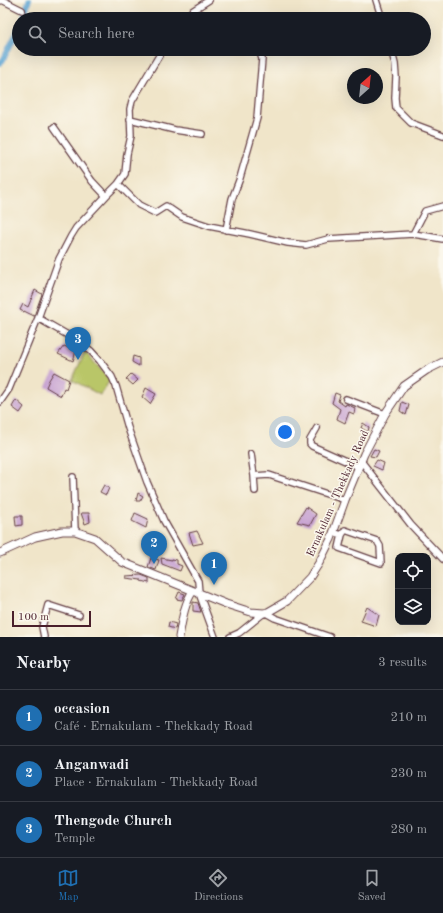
<!DOCTYPE html>
<meta charset="utf-8">
<style>
body{margin:0;font-family:"Old Standard TT",serif;background:#242831;color:#f1f3f6}
.controls{position:absolute;right:12px;bottom:12px;display:grid;overflow:hidden;border-radius:8px;box-shadow:0 4px 16px #0002}
.controls button{width:36px;height:36px;display:grid;place-items:center;padding:0;border:0;border-bottom:1px solid #363941;background:#171b24;color:#f1f3f6;font:20px sans-serif}
.compass{position:absolute;left:347px;top:68px;width:36px;height:36px;border-radius:50%;background:#171b24;box-shadow:0 4px 16px #0002;rotate:27deg}
.scale{position:absolute;left:12px;bottom:10px;width:79px;box-sizing:border-box;padding-left:4px;border:2px solid #4a1f2b;border-top:0;font-size:11px;line-height:14px;white-space:nowrap;color:#4a1f2b;-webkit-text-stroke:3px #fbf7ec;paint-order:stroke}
.you{position:absolute;left:285px;top:432px;width:14px;height:14px;margin:-10px;border:3px solid #fff;border-radius:50%;background:#1a73e8;box-shadow:0 0 0 6px #1a73e833}
.badge{display:grid;place-items:center;width:26px;height:26px;border-radius:50%;background:#1f6fb2;color:#fff;font-size:13px;font-weight:700}
.pin{position:absolute;translate:-50% -33px;filter:drop-shadow(0 1px 2px #0008)}
.pin::after{content:'';position:absolute;top:21px;width:14px;height:12px;background:inherit;clip-path:polygon(0 0,100% 0,50% 100%)}
.list{margin:0;padding:0;list-style:none}
h2{display:flex;justify-content:space-between;align-items:center;height:52px;margin:0;padding:0 16px;font-size:17px}
h2 small{font-size:13px;font-weight:400;color:#9ea1a6}
.list li{display:grid;grid-template-columns:26px 1fr auto;gap:12px;align-items:center;box-sizing:border-box;height:56px;padding:0 16px;border-top:1px solid #363941}
.list b{display:block;font-size:15px;white-space:nowrap}
.list p{margin:0;font-size:13px;white-space:nowrap;color:#9ea1a6}
.list em{font-size:13px;font-style:normal;color:#9ea1a6}
.icon{flex:none;width:22px;height:22px;fill:none;stroke:currentColor;stroke-width:2;stroke-linecap:round;stroke-linejoin:round}
.map{position:relative;flex:none;width:443px;height:637px;overflow:hidden}
.search{position:absolute;background:#171b24;box-shadow:0 4px 16px #0002;left:12px;right:12px;top:12px;height:44px;display:flex;align-items:center;gap:10px;box-sizing:border-box;padding:0 14px;border-radius:22px;color:#9ea1a6;font-size:15px}
.sheet{height:220px;background:#171b24}
nav{display:flex;justify-content:space-around;align-items:center;box-sizing:border-box;height:56px;border-top:1px solid #363941;background:#171b24;font-size:11px;color:#9ea1a6}
nav a{display:grid;justify-items:center;gap:2px}
nav .on{color:#1f6fb2}
.map>svg:first-child{display:block}
</style>
<div class="map">
<svg width="443" height="637" viewBox="0 0 443 637">
<rect width="100%" height="100%" fill="#fbf7ec"/>
<filter id="ink" filterUnits="userSpaceOnUse"><feTurbulence type="fractalNoise" baseFrequency=".025" numOctaves="2"/><feDisplacementMap in="SourceGraphic" scale="8" xChannelSelector="R" yChannelSelector="G"/><feConvolveMatrix kernelMatrix="1 2 1 2 8 2 1 2 1" color-interpolation-filters="sRGB"/></filter>
<filter id="wash" filterUnits="userSpaceOnUse"><feTurbulence type="fractalNoise" baseFrequency=".012" numOctaves="4" result="noise"/><feDisplacementMap in="SourceGraphic" scale="16" xChannelSelector="R" yChannelSelector="G"/><feGaussianBlur stdDeviation="0.9" result="paint"/><feColorMatrix in="noise" values="0 0 0 0 0 0 0 0 0 0 0 0 0 0 0 0 0 1.4 0 .05"/><feComposite in="paint" operator="in"/></filter>
<g filter="url(#wash)">
<rect width="100%" height="100%" fill="#f0e5c9"/>
<!-- green -->
<path fill="#b9c668" stroke="#82724a" d="M85 352 110 380 100 395 72 380Z"/>
<g fill="none" stroke-linecap="round" stroke-linejoin="round">
<!-- canal -->
<path stroke="#5ca4d3" stroke-width="5.5" d="M23 19 29 0
M0 63 3 60 19 28"/>
</g>
<g id="blocks">
<!-- building -->
<path fill="#c59fd0" d="M35 290 42 294 34 316 24 311V312L20 310 23 304 28 307Z
M64 346 76 351 73 361 58 354Z
M133 356 139 358V366L132 362Z
M54 372 69 380 66 389 64 388 61 396 46 387 49 380Z
M131 374 138 380 133 385 126 379Z
M146 388 156 394 150 404 142 397Z
M335 393 340 395 338 401 345 406 346 404 355 408 354 414 349 412 345 423 337 419 340 409 332 403Z
M16 400 24 407 20 413 12 407Z
M402 402 409 405 406 415 400 411Z
M363 423 369 427 368 432 361 428Z
M374 449 379 451 376 457 370 456Z
M377 460 384 463 382 470 373 466Z
M104 485 109 488 106 495 100 492Z
M138 493 143 496 140 501H136Z
M306 507 316 514 310 525 297 522Z
M81 513H89L90 522 85 524Z
M135 513 148 519 146 528 132 521Z
M15 516H22V525L16 526Z
M197 531 203 543 193 545 189 533Z
M151 558 159 560 156 570 148 567Z
M161 558 172 560V559L177 560V564L182 566 180 571 162 564Z
M141 575 149 578V583L141 581V580L126 578V576Z
M179 592 185 594 182 600 176 599Z
M193 602 198 603 201 612 193 611Z
M367 607 379 615 376 626 361 621Z
M169 622 176 624 175 629 168 627Z"/>
</g>
</g>
<g filter="url(#ink)">
<use href="#blocks" fill-opacity="0" stroke="#633d43" stroke-width="1"/>
<g fill="none" stroke-linecap="round" stroke-linejoin="round">
<defs>
<path id="minor" d="M376 0 382 19
M0 1 2 0 22 10
M185 19 192 11 209 0
M391 49 395 64 396 77 395 98 396 108 411 123 443 135
M130 119 175 130 202 134
M54 127 92 181 106 196
M118 184 139 205 155 213 166 206 182 217 209 226 250 234 288 243 306 245 328 239 413 234 426 236 443 239
M226 230 232 199 240 178 257 118 262 59 259 49
M413 234 425 211 443 206
M38 318 78 341 91 351 100 361 112 377 116 386 128 428 147 482 164 521 198 581 199 593 215 637
M346 399 385 414
M0 402 9 389 38 318 59 259 71 236 76 228 106 196 118 184 125 174 127 154 131 136 130 109 132 101 163 49
M317 428 310 440V444L312 446 359 467
M251 454 254 476
M361 461 411 525 443 559
M73 477 75 531
M255 491 254 476 269 475 345 500
M333 532 342 535 345 530 377 541 380 546 381 563 339 548 342 535
M266 613 275 618 330 637
M44 637 42 627 48 605 79 615
M230 637 239 633 264 613"/>
<path id="major" d="M0 553 35 537 62 531H75L95 538 122 562 226 604 251 612 264 613 268 612 287 601 310 577 319 563 331 539 345 500 364 454 385 414 404 386 427 370 443 362
M179 637C182 621 184 604 193 591"/>
</defs>
<!-- minor casing -->
<use href="#minor" stroke="#633d43" stroke-width="8"/>
<!-- major casing -->
<use href="#major" stroke="#633d43" stroke-width="9"/>
<!-- minor -->
<use href="#minor" stroke="#fff" stroke-width="5.5"/>
<!-- major -->
<use href="#major" stroke="#fff" stroke-width="7"/>
</g>
</g>
<g text-anchor="middle" stroke-width="3" stroke-linejoin="round" paint-order="stroke">
<!-- street labels -->
<g font-size="11" fill="#4a1f2b" stroke="#fbf7ec">
<text transform="translate(337 493) rotate(-66)" y="4">Ernakulam - Thekkady Road</text>
</g>
</g>
</svg>
<div class="controls">
<button><svg class="icon" aria-label="locate" viewBox="0 0 24 24"><circle cx="12" cy="12" r="6"/><path d="M12 2v4M12 18v4M2 12h4M18 12h4"/></svg></button>
<button><svg class="icon" aria-label="layers" viewBox="0 0 24 24"><path d="M12 4l9 5-9 5-9-5zM3 14l9 5 9-5"/></svg></button>
</div>
<svg class="compass" viewBox="-18 -18 36 36"><path d="M0-13l5 13h-10z" fill="#e53935"/><path d="M0 13l5-13h-10z" fill="#9ea1a6"/></svg>
<div class="scale">100 m</div>
<div class="you"></div>
<div class="pin badge" style="left:214px;top:585px">1</div>
<div class="pin badge" style="left:154px;top:564px">2</div>
<div class="pin badge" style="left:78px;top:360px">3</div>
<div class="search"><svg class="icon" aria-label="search" viewBox="0 0 24 24"><circle cx="10" cy="10" r="6"/><path d="M15 15l6 6"/></svg>Search here</div>
</div>
<section class="sheet">
<h2>Nearby<small>3 results</small></h2>
<ul class="list">
<li><span class="badge">1</span><div><b>occasion</b><p>Café · Ernakulam - Thekkady Road</p></div><em>210 m</em></li>
<li><span class="badge">2</span><div><b>Anganwadi</b><p>Place · Ernakulam - Thekkady Road</p></div><em>230 m</em></li>
<li><span class="badge">3</span><div><b>Thengode Church</b><p>Temple</p></div><em>280 m</em></li>
</ul>
</section>
<nav>
<a class="on"><svg class="icon" aria-label="map" viewBox="0 0 24 24"><path d="M3 6l6-2 6 2 6-2v14l-6 2-6-2-6 2zM9 4v14M15 6v14"/></svg>Map</a>
<a><svg class="icon" aria-label="directions" viewBox="0 0 24 24"><path d="M12 3l9 9-9 9-9-9zM9 14v-3h6M13 9l2 2-2 2"/></svg>Directions</a>
<a><svg class="icon" aria-label="saved" viewBox="0 0 24 24"><path d="M7 4h10v16l-5-4-5 4z"/></svg>Saved</a>
</nav>
